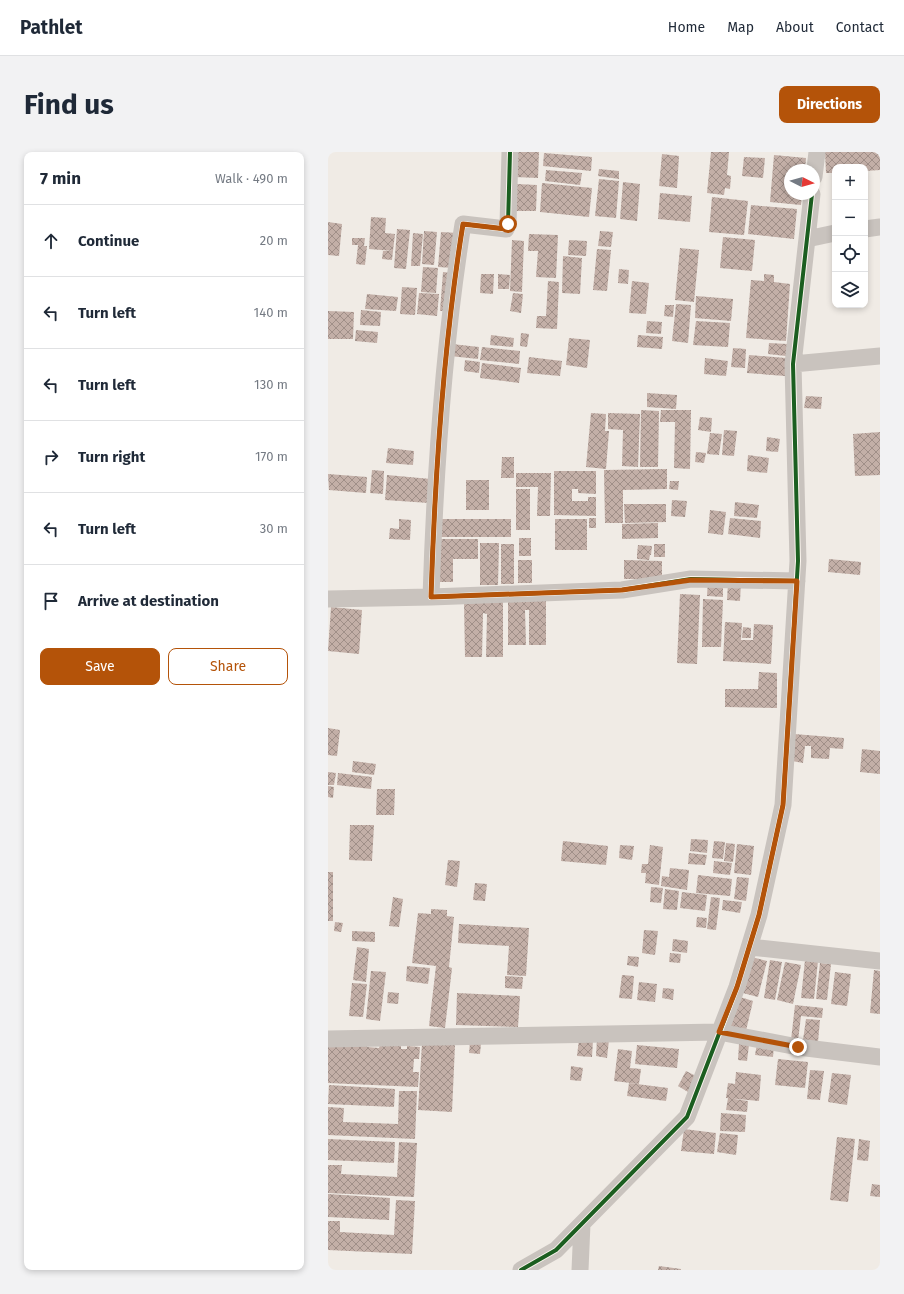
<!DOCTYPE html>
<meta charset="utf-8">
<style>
body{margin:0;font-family:"Fira Sans",sans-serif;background:#f2f2f3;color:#1f2937}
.controls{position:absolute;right:12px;top:12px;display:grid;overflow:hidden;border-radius:8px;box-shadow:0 2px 6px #0003}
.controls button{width:36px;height:36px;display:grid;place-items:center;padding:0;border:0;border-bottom:1px solid #e0e1e3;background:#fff;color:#1f2937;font:20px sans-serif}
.compass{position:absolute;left:456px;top:12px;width:36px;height:36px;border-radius:50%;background:#fff;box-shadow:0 2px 6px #0003;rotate:96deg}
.stop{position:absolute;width:12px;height:12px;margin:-9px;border:3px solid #b45309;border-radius:50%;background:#fff}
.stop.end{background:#b45309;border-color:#fff;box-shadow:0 1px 4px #0008}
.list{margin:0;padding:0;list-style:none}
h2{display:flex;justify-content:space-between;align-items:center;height:52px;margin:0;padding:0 16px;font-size:17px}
h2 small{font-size:13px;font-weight:400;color:#747a83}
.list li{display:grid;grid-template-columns:26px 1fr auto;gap:12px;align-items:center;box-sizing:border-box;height:72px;padding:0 16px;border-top:1px solid #e0e1e3}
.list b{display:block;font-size:15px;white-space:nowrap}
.list em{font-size:13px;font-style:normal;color:#747a83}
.actions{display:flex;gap:8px;padding:12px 16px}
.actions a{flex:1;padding:9px 0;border:1px solid #b45309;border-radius:8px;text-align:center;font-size:14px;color:#b45309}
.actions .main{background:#b45309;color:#fff}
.icon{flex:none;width:22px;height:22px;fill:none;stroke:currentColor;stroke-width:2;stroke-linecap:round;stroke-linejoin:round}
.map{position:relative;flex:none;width:552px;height:1118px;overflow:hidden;border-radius:8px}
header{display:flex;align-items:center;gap:24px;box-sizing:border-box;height:56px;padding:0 20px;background:#fff;border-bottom:1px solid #e0e1e3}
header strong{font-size:19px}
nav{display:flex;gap:22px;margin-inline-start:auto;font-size:14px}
.intro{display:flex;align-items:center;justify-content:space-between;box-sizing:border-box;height:96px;padding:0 24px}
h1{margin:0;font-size:28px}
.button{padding:10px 18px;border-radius:8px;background:#b45309;color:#fff;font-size:14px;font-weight:700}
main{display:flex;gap:24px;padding:0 24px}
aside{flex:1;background:#fff;border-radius:8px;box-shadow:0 2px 6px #0003}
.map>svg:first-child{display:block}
</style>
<header>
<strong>Pathlet</strong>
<nav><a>Home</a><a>Map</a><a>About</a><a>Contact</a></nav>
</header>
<div class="intro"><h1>Find us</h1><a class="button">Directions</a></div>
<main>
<aside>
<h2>7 min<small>Walk · 490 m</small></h2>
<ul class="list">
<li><svg class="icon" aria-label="ahead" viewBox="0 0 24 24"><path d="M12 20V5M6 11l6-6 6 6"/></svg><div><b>Continue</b></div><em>20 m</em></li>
<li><svg class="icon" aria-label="left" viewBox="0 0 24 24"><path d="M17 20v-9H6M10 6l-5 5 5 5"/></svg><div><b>Turn left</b></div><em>140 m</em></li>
<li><svg class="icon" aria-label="left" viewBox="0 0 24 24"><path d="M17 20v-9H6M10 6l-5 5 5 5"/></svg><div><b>Turn left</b></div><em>130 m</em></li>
<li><svg class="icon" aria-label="right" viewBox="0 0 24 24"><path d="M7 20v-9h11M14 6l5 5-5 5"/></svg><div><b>Turn right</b></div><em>170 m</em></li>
<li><svg class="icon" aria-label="left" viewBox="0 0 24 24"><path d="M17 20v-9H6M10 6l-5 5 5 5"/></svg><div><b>Turn left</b></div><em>30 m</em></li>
<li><svg class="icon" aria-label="arrive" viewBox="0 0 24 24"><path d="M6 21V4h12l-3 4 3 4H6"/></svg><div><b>Arrive at destination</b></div></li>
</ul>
<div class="actions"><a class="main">Save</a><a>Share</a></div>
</aside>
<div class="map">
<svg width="552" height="1118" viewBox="0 0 552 1118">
<defs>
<pattern id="building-cross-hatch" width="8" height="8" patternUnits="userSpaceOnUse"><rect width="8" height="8" fill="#c3afa7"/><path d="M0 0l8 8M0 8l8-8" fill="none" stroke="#a08f88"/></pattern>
</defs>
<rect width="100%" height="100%" fill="#f0ebe5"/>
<!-- building -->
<path fill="url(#building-cross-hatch)" d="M189 0H211L210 26 187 25Z
M383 0H401L399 23 403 24 402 37 397 36 396 43 379 41Z
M497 0H552V18L537 19V15H507V21H498Z
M216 1 264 5 263 19 215 14Z
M334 2 351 4 349 36 331 34Z
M446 3 478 6 477 18H462V42H474L473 53 442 50Z
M416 5 437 6 435 26 414 24Z
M271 17 291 19V27L270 24Z
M218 18 254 21 252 33 217 29Z
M271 27 291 29 288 66 267 64Z
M295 30 312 32 309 69 292 67Z
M214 31 264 36 261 65 212 60Z
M189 32 209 33 208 59H188Z
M332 41 364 44 362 70 330 67Z
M384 45 420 49 416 83 381 80Z
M423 53 469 57 466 87 420 82Z
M43 65 58 66 57 81 67 82 65 99 41 97Z
M0 70 14 72 11 104 0 103Z
M69 77 82 78 78 117 66 116Z
M96 79 109 80 106 113 94 112Z
M272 79 285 80 283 95 270 94Z
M113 80 130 81 126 116 110 115Z
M85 81 95 82 92 114H83Z
M201 82 230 83 228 126 208 125 210 99H200Z
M395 85 427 88 424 119 392 116Z
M24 86H37L36 94H39L37 113 28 112 30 93H24Z
M184 88 196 89 194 140 182 139Z
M241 88 259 89 258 104 240 103Z
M352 96 371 98 366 150 347 148Z
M269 97 283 98 279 139 265 138Z
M55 99H65L64 108 54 107Z
M235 104 254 106 252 142 234 141Z
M95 115 110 116 108 141 93 140Z
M291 117 301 118 300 132 290 131Z
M115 120 125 121 122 159H112Z
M153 122H166L165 142 152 141Z
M170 122 182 123 181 137H170Z
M436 122 446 123V130L462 132 458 189 418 186 423 128 436 129Z
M220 129 231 130 229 177 208 176 209 164H218Z
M304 129 321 131 318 162 301 161Z
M74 135 89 136 87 163 72 162Z
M91 141 111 142 109 164 89 162Z
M185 141 195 142 193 161 182 159Z
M39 142 70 145 68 159 37 157Z
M368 144 405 147 403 169 367 166Z
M348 152 363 153 360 191 344 189Z
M337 153H346L345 165 336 164Z
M33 158 53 160 52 174 32 173Z
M0 159 26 160 25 187H0Z
M319 169 334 170 333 182 318 181Z
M368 169 402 171 400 195 365 193Z
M28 178 50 180 49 191 27 189Z
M193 181 201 182 199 195 192 194Z
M163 183 186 186 185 195 162 193Z
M310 183 335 185 334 197 309 195Z
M241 186 262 188 259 216 238 213Z
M441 191 459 192 458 204 440 202Z
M124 192 151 195 150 207 122 204Z
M154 195 192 199 191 212 152 208Z
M405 196 418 197 417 216 403 215Z
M421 203 458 206 457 224 419 221Z
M201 205 234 209 232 224 199 221Z
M377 206 400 209 398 224 376 222Z
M137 208 152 210 151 221 136 219Z
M154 211 193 216 191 231 152 226Z
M319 241 349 243 348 257 319 255Z
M478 244 494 245 493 257 476 256Z
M313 258 331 259 330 315H312Z
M333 258H363L362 317 346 316 347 270H332Z
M263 261 278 262 277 279H281L278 317 258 315Z
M280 261 312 262 310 315 294 314 295 278 280 277Z
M372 265 384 266 383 280 370 278Z
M396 278 409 279 406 304 394 303Z
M552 280V323L527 324 525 282Z
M382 281 394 282 391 303 379 302Z
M439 285 452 287 450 300 438 299Z
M60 296 86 299 85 313 58 311Z
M368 300 378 301 376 311 367 310Z
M420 303 441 306 439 321 419 319Z
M174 305H186V326H173Z
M339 317V337L295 338V371H277L276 318Z
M44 318 56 319 55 342 42 341Z
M226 319H268V342L250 341V337H244V349H260V345H268V364L226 363Z
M188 321H223L222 364H209L210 335H188Z
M0 322 39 325 38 341 1 338Z
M59 323 103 327 101 351 57 348Z
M138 328H161V358H138Z
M342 329H351L350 338 341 337Z
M188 337H202V378H188Z
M344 348 359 349 357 365 343 364Z
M407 350 431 353 429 366 406 364Z
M296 352H338V370L297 371Z
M382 358 398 360 395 383 380 381Z
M261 366H268V376H261Z
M402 366 433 369 432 386 400 382Z
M71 367 83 368 82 388 61 387 62 376 71 377Z
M110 367H183V385H109Z
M227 367H259V398H227Z
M330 371V386L294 387V372Z
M191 386H203V404H191Z
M109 387H150V407H125V430H109Z
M152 391H171L170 433H152Z
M173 392H186V432H173Z
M326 392H337V405H326Z
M310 393 324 394 323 403 309 402Z
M309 402 322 403 321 408 309 407Z
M501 407 533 410 532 423 500 420Z
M190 408H204V431H190Z
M296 408 334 409V427H296Z
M380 428 395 429V445L379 444Z
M400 431H413L412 449 399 448Z
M352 442 372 443 369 512 349 511Z
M180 443H218V493H201V458H197L198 493H180Z
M375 447 395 448 393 495H374Z
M136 449H175V505H158L159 462 155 461 154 505H137Z
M3 455 34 458 31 502 0 499Z
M397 470 414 471 413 488H425L426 472 445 473 443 512 395 509Z
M415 475 423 476V486H414Z
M431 520 449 521V556L397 555V537H430Z
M0 576 12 578 9 604 0 603Z
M466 582 516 586 515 597 502 596 501 607 483 606V594H477L475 611 464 609Z
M534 597 552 599V622L532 620Z
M25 609 48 612 46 623 24 620Z
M0 620 8 621 6 633H0Z
M10 621 44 625 43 637 9 633Z
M0 634 6 635 5 646 0 645Z
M49 637H67L66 663H48Z
M22 673H46L44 709 21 708Z
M363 687 380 688 379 701 362 699Z
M235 689 280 694 278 713 233 709Z
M386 689 397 690 395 707 384 706Z
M398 691 407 692 405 710 396 709Z
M409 692 426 694 423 723 406 721Z
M292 693 306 694 304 708 291 706Z
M322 693 335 695 331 733 317 731 318 721H313L314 712H320Z
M361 701 379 703 377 713 360 712Z
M120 708 132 709 129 735 117 733Z
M386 709 404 711 402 723 385 721Z
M342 716 361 718 359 738 333 734 334 724 341 725Z
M0 720H5V769H0Z
M370 723 404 727 402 744 368 741Z
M409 725 421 726 418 749 406 747Z
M147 731 159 732 157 749 145 748Z
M323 735 335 736 333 751 322 750Z
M337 737 351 739 349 758 335 757Z
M354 740 379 743 377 759 352 756Z
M65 745 75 747 71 775 61 774Z
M383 745 392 746 388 778 379 777Z
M395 748 414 750 412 761 394 758Z
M103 757 119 758V764L126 765 121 815 124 816 117 876 101 874 108 814 84 811 90 761 103 762Z
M369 765 379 766 378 776 368 775Z
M7 770 15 771 13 780 6 779Z
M131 772 201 776 198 824 179 823 181 794 130 791Z
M316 778 330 779 327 803 314 801Z
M24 779 47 780V790L24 789Z
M345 787 360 789 359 801 344 799Z
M29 795 41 797 38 830 25 828Z
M342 801 353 802 352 811 341 810Z
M300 804 311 805 310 815 299 813Z
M420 804 439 809 430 845 411 840Z
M442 808 454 810 447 848 436 846Z
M477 808 490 809 486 847 473 846Z
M457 810 473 813 465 852 449 848Z
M492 811 503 812 499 848 488 847Z
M79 814 102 816 100 832 78 829Z
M546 818 552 819V862L542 861Z
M43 819 58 820 52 869 38 867Z
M507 820 523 822 519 854 503 852Z
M294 823 306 824 304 847 291 846Z
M177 824 195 825 194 837 177 836Z
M311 830 329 832 327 850 309 848Z
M24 831 39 832 35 865 21 864Z
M335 836 346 837 345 848 334 846Z
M60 840 71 841 70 852 59 851Z
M129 841 192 844 190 875 128 873Z
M409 844 425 849 417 883 400 879Z
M467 853 495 856 494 866 473 864 470 889 463 888Z
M478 867 492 868 490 890 475 888Z
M251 887 265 888 264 905 249 904Z
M269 887 281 888 279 906 268 904Z
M0 890 39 892V895L51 896 52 893 73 894V897H79V894L92 895 91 907H86L85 920H91L90 935 0 931Z
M142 890 153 891 152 902 141 901Z
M94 891 127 893 124 960 90 958Z
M411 892 421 893 419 909 410 908Z
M429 892 446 894 445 905 427 903Z
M309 893 351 897 349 916 307 912Z
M290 897 304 899 302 916 313 917 311 932 286 929Z
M450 907 480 910 477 936 447 933Z
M243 914 255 916 253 929 242 928Z
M482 918 496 919 492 948 479 947Z
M358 919 368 924 360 940 350 934Z
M408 920 433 923 431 949 398 946 400 931 407 932Z
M504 921 523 923 519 953 500 950Z
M301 931 340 936 338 949 299 944Z
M1 933 67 937 66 955 0 952Z
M71 939H89L87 987 0 983V955L16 956 15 970 70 972Z
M400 946 420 949 419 960 398 958Z
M393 961 418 963 417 980 392 979Z
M356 977 388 981 386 1002 353 999Z
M392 981 410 983 408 1003 389 1000Z
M509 985 527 987 520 1050 502 1048Z
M0 987 67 990 66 1011 0 1008Z
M531 987 542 989 540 1009 529 1008Z
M71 990 89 991 86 1045 0 1041V1013H14L13 1022 69 1025Z
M544 1032 552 1033V1045L542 1044Z
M0 1042 62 1046 61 1068 0 1065Z
M68 1048 87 1049 84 1102 0 1098V1069H12V1080L66 1083Z
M331 1114 353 1117V1118H330Z"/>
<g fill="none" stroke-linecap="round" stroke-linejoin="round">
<!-- minor -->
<path stroke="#c9c3be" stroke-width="17" d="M182 0 180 72 178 77 135 72C115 195 107 320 103 445L294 438 363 427 469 429
M486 25 489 0
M537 77 552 75
M479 87 507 81
M465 212 552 204
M0 447 103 445
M422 795 552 809
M0 887 391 880 470 895 552 905
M193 1118 228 1098 359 965 409 835 431 763 455 653 470 409 465 212 484 42
M252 1118 254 1072"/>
<defs>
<path id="cycleway" d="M182 0 180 72 178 77 135 72C115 195 107 320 103 445L294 438 363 427 469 429
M193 1118 228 1098 359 965 409 835 431 763 455 653 470 409 465 212 484 42"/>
</defs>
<!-- cycleway casing -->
<use href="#cycleway" stroke="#fbf5ee" stroke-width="6"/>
<!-- cycleway -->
<use href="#cycleway" stroke="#1b5e20" stroke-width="4"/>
</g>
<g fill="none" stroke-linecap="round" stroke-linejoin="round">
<!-- route -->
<path stroke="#b45309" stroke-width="5" d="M180 72 178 77 135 72C115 195 107 320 103 445L294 438 363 428 469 429 455 653 431 763 409 835 391 880 470 895"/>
</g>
</svg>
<div class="controls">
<button>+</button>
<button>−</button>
<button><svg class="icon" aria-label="locate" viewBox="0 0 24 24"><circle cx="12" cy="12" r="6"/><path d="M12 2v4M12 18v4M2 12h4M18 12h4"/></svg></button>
<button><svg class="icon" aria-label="layers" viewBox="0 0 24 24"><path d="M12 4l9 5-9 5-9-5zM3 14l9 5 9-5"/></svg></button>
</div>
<svg class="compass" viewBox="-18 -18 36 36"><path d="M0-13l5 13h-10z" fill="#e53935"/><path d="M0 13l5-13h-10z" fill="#747a83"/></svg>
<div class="stop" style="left:180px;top:72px"></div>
<div class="stop end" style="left:470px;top:895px"></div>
</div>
</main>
